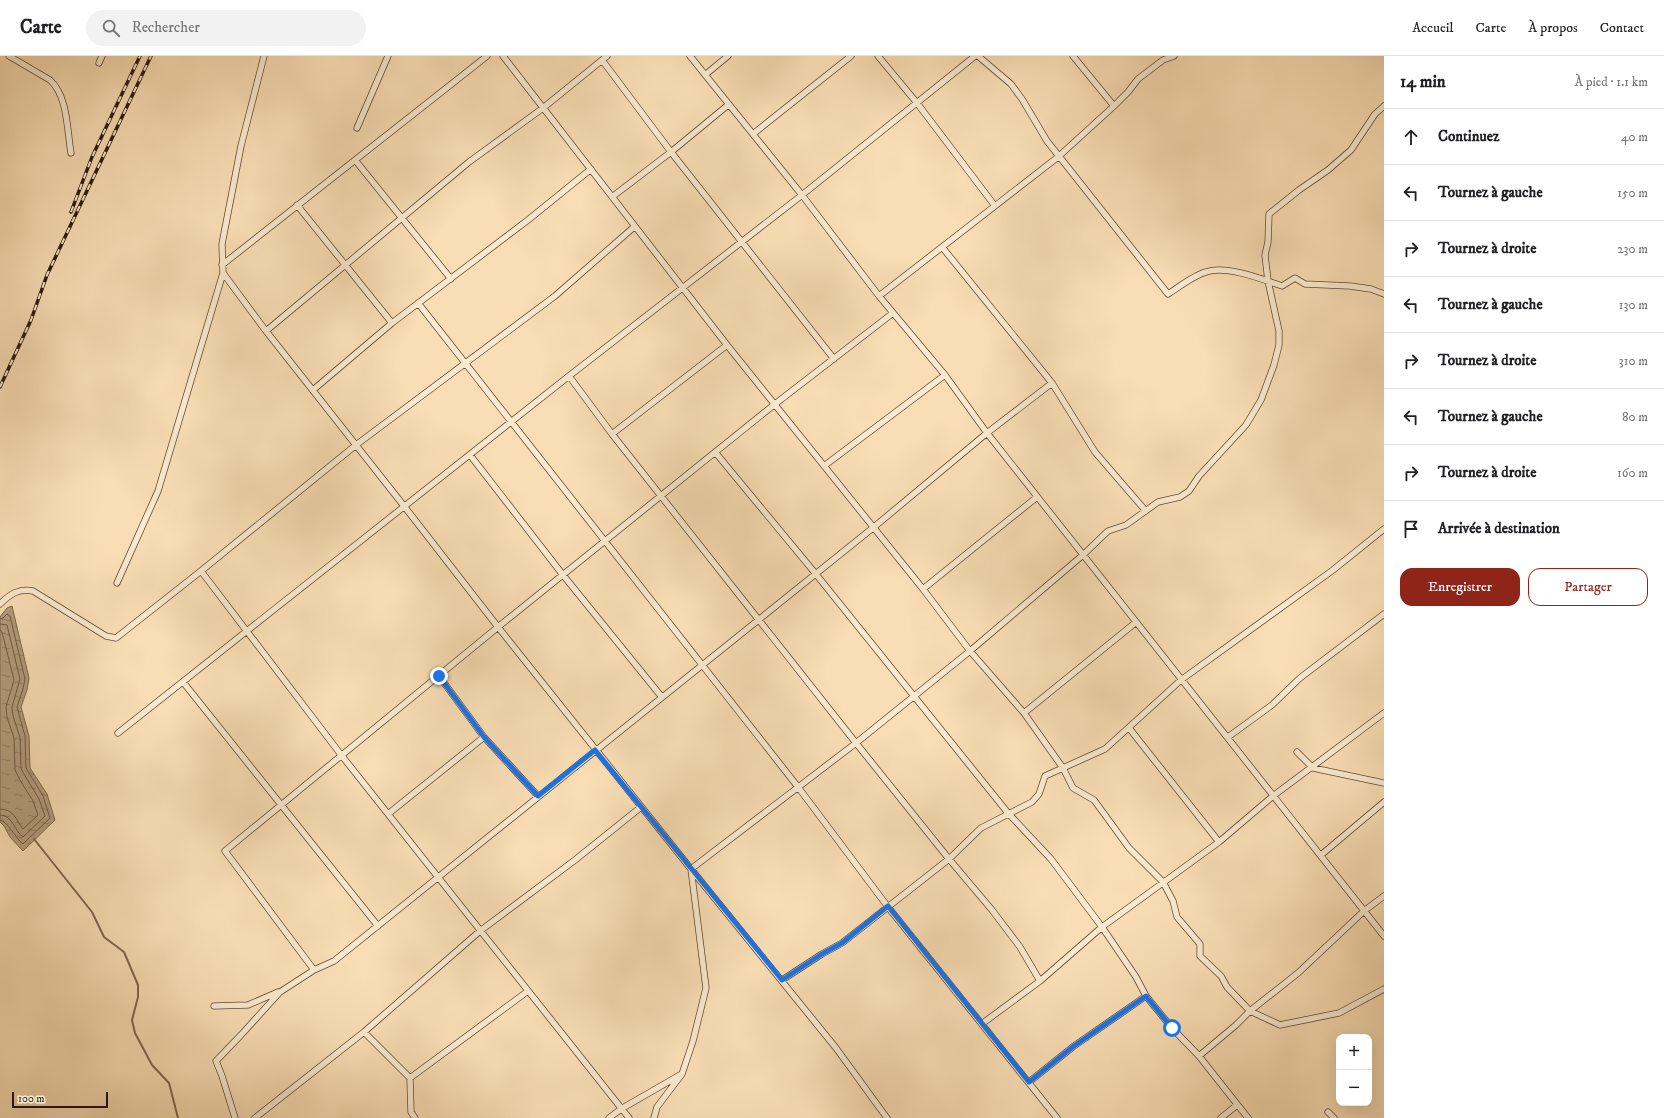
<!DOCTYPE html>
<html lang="fr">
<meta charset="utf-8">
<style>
body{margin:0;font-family:"IM FELL DW Pica",serif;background:#f2f2f2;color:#202124}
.controls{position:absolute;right:12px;bottom:12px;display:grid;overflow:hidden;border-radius:8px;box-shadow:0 4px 16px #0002}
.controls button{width:36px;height:36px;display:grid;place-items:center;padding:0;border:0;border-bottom:1px solid #e0e0e0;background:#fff;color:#202124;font:20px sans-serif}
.scale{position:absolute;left:12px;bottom:10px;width:96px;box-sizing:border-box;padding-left:4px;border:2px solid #2e190b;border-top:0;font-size:11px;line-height:14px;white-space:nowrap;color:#2e190b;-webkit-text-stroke:3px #fbeacf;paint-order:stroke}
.stop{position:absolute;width:12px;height:12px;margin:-9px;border:3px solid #1a73e8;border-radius:50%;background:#fff}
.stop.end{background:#1a73e8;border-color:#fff;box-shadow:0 1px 4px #0008}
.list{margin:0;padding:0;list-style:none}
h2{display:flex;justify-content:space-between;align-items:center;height:52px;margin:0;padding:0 16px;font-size:17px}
h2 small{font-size:13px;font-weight:400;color:#757577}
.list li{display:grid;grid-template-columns:26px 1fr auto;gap:12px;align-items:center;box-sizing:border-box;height:56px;padding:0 16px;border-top:1px solid #e0e0e0}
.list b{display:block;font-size:15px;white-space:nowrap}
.list em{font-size:13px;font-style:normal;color:#757577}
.actions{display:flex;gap:8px;padding:12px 16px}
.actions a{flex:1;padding:9px 0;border:1px solid #8f2418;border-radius:12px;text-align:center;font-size:14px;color:#8f2418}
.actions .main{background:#8f2418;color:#fff}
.icon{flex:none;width:22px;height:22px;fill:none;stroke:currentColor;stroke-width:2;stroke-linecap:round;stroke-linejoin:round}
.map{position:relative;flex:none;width:1384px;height:1062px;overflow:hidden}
header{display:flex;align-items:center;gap:24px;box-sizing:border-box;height:56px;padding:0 20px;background:#fff;border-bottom:1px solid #e0e0e0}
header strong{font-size:19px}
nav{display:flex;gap:22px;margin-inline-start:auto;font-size:14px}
.search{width:280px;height:36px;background:#f2f2f2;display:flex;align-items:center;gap:10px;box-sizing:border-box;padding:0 14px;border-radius:22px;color:#757577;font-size:15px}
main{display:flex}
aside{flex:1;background:#fff}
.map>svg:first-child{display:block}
</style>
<header>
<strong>Carte</strong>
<div class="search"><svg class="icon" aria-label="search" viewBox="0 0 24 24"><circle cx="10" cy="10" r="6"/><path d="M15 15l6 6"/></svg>Rechercher</div>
<nav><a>Accueil</a><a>Carte</a><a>À propos</a><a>Contact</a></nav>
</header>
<main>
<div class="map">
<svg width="1384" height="1062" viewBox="0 0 1384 1062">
<defs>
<pattern id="water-ripples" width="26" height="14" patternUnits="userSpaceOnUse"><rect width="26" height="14" fill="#b49b7b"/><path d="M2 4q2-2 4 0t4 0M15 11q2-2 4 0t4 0" fill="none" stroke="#937e63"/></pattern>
</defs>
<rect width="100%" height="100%" fill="#f9deb5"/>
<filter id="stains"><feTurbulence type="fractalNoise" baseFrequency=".005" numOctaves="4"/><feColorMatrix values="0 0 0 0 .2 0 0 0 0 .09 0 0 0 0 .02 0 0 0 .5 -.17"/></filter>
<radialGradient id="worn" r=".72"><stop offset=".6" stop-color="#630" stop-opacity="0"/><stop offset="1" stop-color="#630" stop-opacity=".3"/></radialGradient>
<!-- water -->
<path fill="url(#water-ripples)" stroke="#7e674e" d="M12 550 29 622 27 634 21 651 29 680 30 712 47 738 55 764 23 795 10 781 4 770 0 766V561L7 552Z"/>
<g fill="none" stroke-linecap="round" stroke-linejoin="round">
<!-- shore -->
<path stroke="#715a43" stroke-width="1" d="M0 563 3 562 7 558 10 560 25 623 23 633 17 651 25 680 26 712 43 740 50 762 23 788C15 782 8 765 0 764
M0 568 7 569 20 623 12 651 13 660 20 681 21 713 39 743 45 760 23 781C14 775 13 759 0 759
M0 574 2 576 14 624 6 651 7 661 14 682 15 714 20 724 33 745 38 759 23 773C16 764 14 753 0 753"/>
<!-- stream -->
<path stroke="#7e674e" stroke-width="2" d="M34 783 92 856 104 881 124 896 138 929V941L132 964 135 977 152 1009 169 1027 178 1062"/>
<defs>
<path id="minor" d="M9 0 50 24C68 40 67 75 71 97
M264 0 241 90 222 188 223 217 266 275 404 450 498 571 691 813 706 932 693 985 682 1018 657 1051 654 1062
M503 0 727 289 923 533 970 595 1024 657 1063 712 1073 732 1094 744 1129 792 1163 826 1173 845 1177 861 1200 888V900L1221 920 1227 931 1250 955 1236 969 1199 1000
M690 0 802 139 879 240 945 319 987 377 1384 880
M878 0 917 47 995 150
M978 0 1011 28 1022 43 1047 85 1168 238C1179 231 1194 219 1206 216 1226 209 1262 223 1282 230L1295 222 1305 228 1350 230 1371 233 1384 238
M1073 0 1114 50
M602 4 671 96 834 303
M99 7 102 0
M705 19 728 0
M357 72 388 0
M753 78 851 0
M355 104 451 223
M612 141 671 96 728 49
M297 149 392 267
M942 191 1052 327 1095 396 1145 454
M222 209 487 0
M879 240 1058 101 1114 50 1128 36 1138 23 1163 4 1174 0
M418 247 798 731 888 851 1057 1062
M266 275 469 106 543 52 607 0
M569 320 612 378 856 687 949 803 992 854 1020 891 1040 925 983 967
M313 334 392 267 528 164 591 113
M612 378 727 289
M715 396 815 517 1008 757 1051 803 1102 871 1136 921 1146 940 1172 972 1199 1000 1248 1062
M470 399 563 519 661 640
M824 410 945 319
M201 515 356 389 555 240 634 171
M117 527 158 435 223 217
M923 533 1037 441
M0 548C10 538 19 532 33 535L106 580 116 582 201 515 342 700 629 1062
M439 620 484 681 538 740
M183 626 378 870
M1024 657 1135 567
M1129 672 1219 786 1273 740 1384 657
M118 677 569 320 802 139 975 0
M1228 681 1272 649 1300 622 1384 558
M1297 696 1313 712 1384 727
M388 758 484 681
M1321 799 1384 746
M1384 840 1364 855 1298 917 1250 955 1280 969 1339 957 1384 933
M314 914 225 795 498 571 775 348 893 257
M782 924 822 898 842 887 949 803 981 772 1032 746 1039 738 1045 720 1105 693 1181 624 1333 514 1384 473
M1040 925 1102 871 1219 786
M214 950 248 949 278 936
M364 976 410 1022
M1029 1026 1074 990 1146 940
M1328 1056 1334 1062
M235 1062 222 1020 216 1005 241 979 280 936 314 914 334 905 874 471 987 377 1052 327
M255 1062 364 976 480 875 575 804 641 751
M415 1062 411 1056 410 1022 528 935
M609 1062 621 1053 680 1019
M887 1062 836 992 691 813 856 687 970 595 1083 499 1108 475 1126 469 1158 446 1180 441 1189 435 1199 420 1246 369 1261 344 1274 309 1279 289V275L1268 225 1265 199 1268 186 1269 158 1299 134 1328 114 1351 94 1375 58 1384 50
M1221 1062 1237 1049"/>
</defs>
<!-- minor casing -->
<use href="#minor" stroke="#614a36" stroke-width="7"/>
<!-- minor -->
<use href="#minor" stroke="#fbeacf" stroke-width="5.5"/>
<defs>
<path id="rail" d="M71 156 92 101 140 0
M0 331 31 264 47 219 151 0"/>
</defs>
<!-- rail casing -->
<use href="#rail" stroke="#2e190b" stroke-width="3.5"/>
<!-- rail -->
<use href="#rail" stroke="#fbeacf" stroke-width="2" stroke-dasharray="6" stroke-linecap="butt"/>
</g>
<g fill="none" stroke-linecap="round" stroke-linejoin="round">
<!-- route -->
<path stroke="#1a73e8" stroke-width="5" d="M439 620 484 681 538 740 595 694 782 924 822 898 842 887 888 850 1029 1026 1074 990 1146 940 1172 972"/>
</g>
<rect width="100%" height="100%" filter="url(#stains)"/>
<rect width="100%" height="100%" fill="url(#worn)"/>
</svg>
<div class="controls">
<button>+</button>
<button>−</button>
</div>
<div class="scale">100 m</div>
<div class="stop" style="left:1172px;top:972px"></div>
<div class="stop end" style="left:439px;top:620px"></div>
</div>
<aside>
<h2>14 min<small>À pied · 1.1 km</small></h2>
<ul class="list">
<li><svg class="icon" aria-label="ahead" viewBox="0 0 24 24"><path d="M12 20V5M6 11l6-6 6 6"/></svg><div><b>Continuez</b></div><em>40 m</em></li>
<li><svg class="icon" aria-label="left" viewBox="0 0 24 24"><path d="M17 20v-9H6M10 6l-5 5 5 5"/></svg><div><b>Tournez à gauche</b></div><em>150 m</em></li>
<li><svg class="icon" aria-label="right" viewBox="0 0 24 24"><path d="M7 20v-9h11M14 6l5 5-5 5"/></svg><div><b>Tournez à droite</b></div><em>230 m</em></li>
<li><svg class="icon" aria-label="left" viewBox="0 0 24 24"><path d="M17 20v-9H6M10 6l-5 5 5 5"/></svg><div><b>Tournez à gauche</b></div><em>130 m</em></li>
<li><svg class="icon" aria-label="right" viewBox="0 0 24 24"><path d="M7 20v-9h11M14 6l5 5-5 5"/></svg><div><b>Tournez à droite</b></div><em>310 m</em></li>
<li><svg class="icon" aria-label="left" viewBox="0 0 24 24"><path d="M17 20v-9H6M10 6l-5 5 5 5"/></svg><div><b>Tournez à gauche</b></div><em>80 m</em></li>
<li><svg class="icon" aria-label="right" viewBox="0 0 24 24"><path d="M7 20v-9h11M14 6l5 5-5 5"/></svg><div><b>Tournez à droite</b></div><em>160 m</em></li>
<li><svg class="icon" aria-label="arrive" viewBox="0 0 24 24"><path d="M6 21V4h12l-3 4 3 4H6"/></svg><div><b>Arrivée à destination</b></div></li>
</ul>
<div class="actions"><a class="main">Enregistrer</a><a>Partager</a></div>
</aside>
</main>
